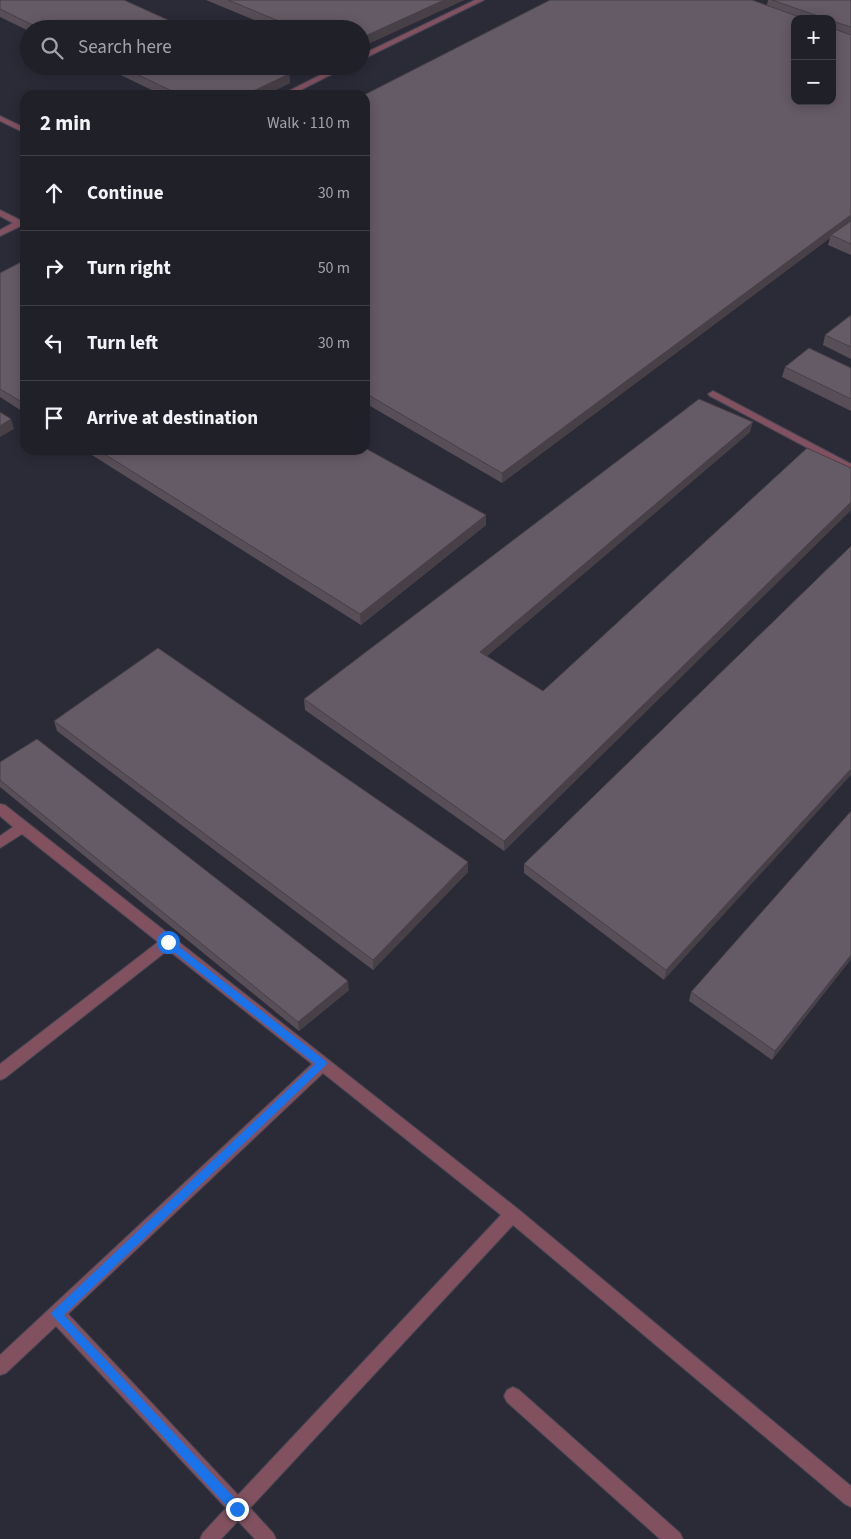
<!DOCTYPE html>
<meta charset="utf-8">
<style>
body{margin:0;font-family:"Source Sans 3",sans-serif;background:#282831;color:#f1f3f6}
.controls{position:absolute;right:15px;top:15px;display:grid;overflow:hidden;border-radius:10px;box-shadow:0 2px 12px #0003}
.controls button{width:45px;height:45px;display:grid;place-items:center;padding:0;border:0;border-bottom:1px solid #3d3e46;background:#202029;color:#f1f3f6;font:25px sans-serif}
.stop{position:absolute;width:15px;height:15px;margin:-11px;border:4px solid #1a73e8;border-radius:50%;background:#fff}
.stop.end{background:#1a73e8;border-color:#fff;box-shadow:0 1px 5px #0008}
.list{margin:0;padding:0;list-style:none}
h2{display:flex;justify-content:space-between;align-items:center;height:65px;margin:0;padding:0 20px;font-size:21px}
h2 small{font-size:16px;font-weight:400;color:#a2a3a8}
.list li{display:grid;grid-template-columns:32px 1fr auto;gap:15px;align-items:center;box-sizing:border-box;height:75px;padding:0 20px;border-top:1px solid #3d3e46}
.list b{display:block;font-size:19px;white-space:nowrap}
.list em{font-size:16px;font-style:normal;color:#a2a3a8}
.icon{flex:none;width:28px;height:28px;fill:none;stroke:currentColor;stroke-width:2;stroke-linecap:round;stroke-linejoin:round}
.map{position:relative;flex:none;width:851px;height:1539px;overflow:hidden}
.search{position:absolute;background:#202029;box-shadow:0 2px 12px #0003;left:20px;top:20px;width:350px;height:55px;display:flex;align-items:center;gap:12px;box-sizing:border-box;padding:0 18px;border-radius:28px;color:#a2a3a8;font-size:19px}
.panel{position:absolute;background:#202029;box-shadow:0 2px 12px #0003;left:20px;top:90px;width:350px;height:365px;border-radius:15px}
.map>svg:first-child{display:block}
</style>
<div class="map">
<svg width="851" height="1539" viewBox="0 0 851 1539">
<rect width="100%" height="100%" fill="#2a2b37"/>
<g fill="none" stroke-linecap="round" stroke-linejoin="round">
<defs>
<path id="minor" d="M475 0H484L361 60V55Z
M338 66H348L291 95H281Z
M0 116 25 128V133L0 121Z
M0 210 20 220 25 218V224L0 236V230L13 223 0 216Z
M713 391 851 464V471L710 396 708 394Z
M0 804 5 805 518 1209 851 1486V1507L845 1504 513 1225 250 1508 273 1533 276 1539H255L238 1521 221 1539H200L203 1533 226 1508 56 1326 6 1373 0 1375V1355L312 1064 168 950 5 1078 0 1080V1064L158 942 22 834 0 848V836L13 827 0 816ZM323 1073 501 1215 238 1495 68 1314Z
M513 1387 519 1390 680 1533 683 1539H660L507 1402 504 1396 507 1390Z"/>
</defs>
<!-- minor casing -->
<use href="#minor" stroke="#454651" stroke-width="2"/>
<!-- minor -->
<use href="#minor" fill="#825160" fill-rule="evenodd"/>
</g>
<!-- wall -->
<path fill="#574e58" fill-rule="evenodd" d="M0 0 188 29H29V31L0 17Z
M206 0H464L361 47V29H276Z
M768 0H851V255L828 245 830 238 502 483 365 403V95L767 5ZM795 19H832V101Z
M102 66H272L289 74 290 83 265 95H162Z
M25 260V413L0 397V273Z
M851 315V359L823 345 825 335Z
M785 367 851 368V411L782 377Z
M750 432 487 656 543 691 851 468V510L504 851 305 710 304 699Z
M84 450H365L486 515V525L361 625Z
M851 546 664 980 524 873V864Z
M54 721 468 862V872L373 970 57 731Z
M0 762 349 990 299 1031 0 787Z
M851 959 772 1060 689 1001 691 992Z"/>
<!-- shaded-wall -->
<path fill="#474047" d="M444 0H464L361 47V38Z
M289 74 290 83 265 95H245Z
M851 215V224L831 235 830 238 502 483V473L833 228Z
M11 419 14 429 0 437V426Z
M753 422 750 432 480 662V652Z
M851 502V510L504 851V841Z
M486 515V525L361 625 360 614Z
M851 769V775L664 980 666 970Z
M468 862V872L373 970V960Z
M851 955V959L772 1060 775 1051Z
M348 981 349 990 299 1031 298 1022Z"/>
<!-- building -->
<path fill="#655b66" stroke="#474047" d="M0 0H124L188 29H41L0 9Z
M228 0H444L361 38V29H298Z
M550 0H752L805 19H795V101H832V28L851 35V215L833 228 502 473 365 393V95H364Z
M772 0H851V27L832 21V19H827Z
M120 66H272L289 74 245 95H180Z
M851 221V244L831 235Z
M25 260V404L0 389V273Z
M851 315V347L825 335Z
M809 348 851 368V399L785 367Z
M699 399 753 422 480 652 543 691 807 448 851 468V502L504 841 304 699Z
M0 412 11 419 0 426Z
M365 448 486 515 360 614 98 450H365Z
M851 546V769L666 970 524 864Z
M158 648 468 862 373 960 54 721Z
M37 739 348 981 298 1022 0 780V762Z
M851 811V955L775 1051 691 992Z"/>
<!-- route -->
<path fill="#1a73e8" d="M168 938 326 1061 327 1064 64 1315 241 1505 243 1509 241 1513 237 1515 233 1513 51 1314 53 1311 315 1064 165 945 163 942Z"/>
</svg>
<div class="controls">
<button>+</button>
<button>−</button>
</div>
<div class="stop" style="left:168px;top:942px"></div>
<div class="stop end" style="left:237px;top:1509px"></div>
<div class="search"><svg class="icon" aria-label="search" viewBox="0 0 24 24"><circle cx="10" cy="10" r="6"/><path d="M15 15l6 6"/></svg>Search here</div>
<section class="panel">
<h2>2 min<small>Walk · 110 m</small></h2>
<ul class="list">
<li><svg class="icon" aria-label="ahead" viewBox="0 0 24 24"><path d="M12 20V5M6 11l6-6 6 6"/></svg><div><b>Continue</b></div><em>30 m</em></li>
<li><svg class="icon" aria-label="right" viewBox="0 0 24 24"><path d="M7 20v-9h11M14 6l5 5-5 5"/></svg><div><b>Turn right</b></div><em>50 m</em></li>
<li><svg class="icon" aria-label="left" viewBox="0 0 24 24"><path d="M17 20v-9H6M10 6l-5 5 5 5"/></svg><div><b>Turn left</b></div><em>30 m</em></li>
<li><svg class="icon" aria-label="arrive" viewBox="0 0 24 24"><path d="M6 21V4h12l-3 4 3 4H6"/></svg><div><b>Arrive at destination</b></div></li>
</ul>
</section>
</div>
